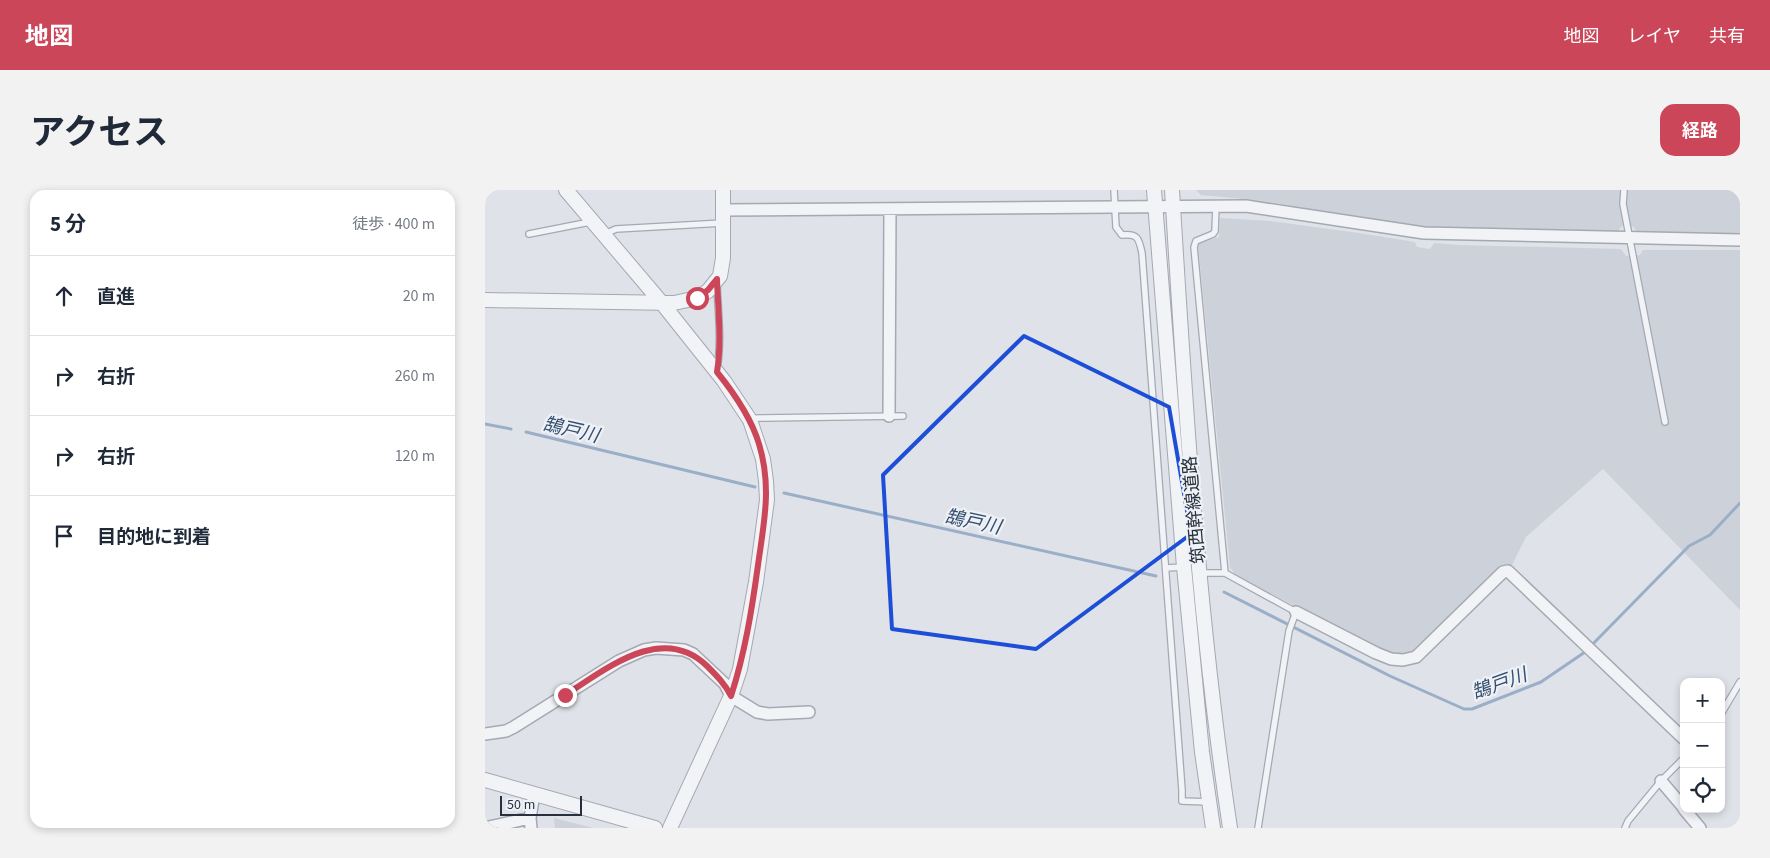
<!DOCTYPE html>
<html lang="ja">
<meta charset="utf-8">
<style>
body{margin:0;font-family:"Source Sans 3","Noto Sans JP",sans-serif;background:#f2f2f3;color:#1f2937}
.controls{position:absolute;right:15px;bottom:15px;display:grid;overflow:hidden;border-radius:10px;box-shadow:0 2px 8px #0003}
.controls button{width:45px;height:45px;display:grid;place-items:center;padding:0;border:0;border-bottom:1px solid #e0e1e3;background:#fff;color:#1f2937;font:25px sans-serif}
.scale{position:absolute;left:15px;bottom:12px;width:82px;box-sizing:border-box;padding-left:5px;border:2px solid #28303e;border-top:0;font-size:14px;line-height:18px;white-space:nowrap;color:#28303e;-webkit-text-stroke:4px #eef1f5;paint-order:stroke}
.stop{position:absolute;width:15px;height:15px;margin:-11px;border:4px solid #ca4658;border-radius:50%;background:#fff}
.stop.end{background:#ca4658;border-color:#fff;box-shadow:0 1px 5px #0008}
.list{margin:0;padding:0;list-style:none}
h2{display:flex;justify-content:space-between;align-items:center;height:65px;margin:0;padding:0 20px;font-size:21px}
h2 small{font-size:16px;font-weight:400;color:#747a83}
.list li{display:grid;grid-template-columns:32px 1fr auto;gap:15px;align-items:center;box-sizing:border-box;height:80px;padding:0 20px;border-top:1px solid #e0e1e3}
.list b{display:block;font-size:19px;white-space:nowrap}
.list em{font-size:16px;font-style:normal;color:#747a83}
.icon{flex:none;width:28px;height:28px;fill:none;stroke:currentColor;stroke-width:2;stroke-linecap:round;stroke-linejoin:round}
.map{position:relative;flex:none;width:1255px;height:638px;overflow:hidden;border-radius:15px}
header{display:flex;align-items:center;gap:30px;box-sizing:border-box;height:70px;padding:0 25px;background:#ca4658;color:#fff}
header strong{font-size:24px}
nav{display:flex;gap:28px;margin-inline-start:auto;font-size:18px}
.intro{display:flex;align-items:center;justify-content:space-between;box-sizing:border-box;height:120px;padding:0 30px}
h1{margin:0;font-size:35px}
.button{padding:12px 22px;border-radius:15px;background:#ca4658;color:#fff;font-size:18px;font-weight:700}
main{display:flex;gap:30px;padding:0 30px}
aside{flex:1;background:#fff;border-radius:15px;box-shadow:0 2px 8px #0003}
.map>svg:first-child{display:block}
</style>
<header>
<strong>地図</strong>
<nav><a>地図</a><a>レイヤ</a><a>共有</a></nav>
</header>
<div class="intro"><h1>アクセス</h1><a class="button">経路</a></div>
<main>
<aside>
<h2>5 分<small>徒歩 · 400 m</small></h2>
<ul class="list">
<li><svg class="icon" aria-label="ahead" viewBox="0 0 24 24"><path d="M12 20V5M6 11l6-6 6 6"/></svg><div><b>直進</b></div><em>20 m</em></li>
<li><svg class="icon" aria-label="right" viewBox="0 0 24 24"><path d="M7 20v-9h11M14 6l5 5-5 5"/></svg><div><b>右折</b></div><em>260 m</em></li>
<li><svg class="icon" aria-label="right" viewBox="0 0 24 24"><path d="M7 20v-9h11M14 6l5 5-5 5"/></svg><div><b>右折</b></div><em>120 m</em></li>
<li><svg class="icon" aria-label="arrive" viewBox="0 0 24 24"><path d="M6 21V4h12l-3 4 3 4H6"/></svg><div><b>目的地に到着</b></div></li>
</ul>
</aside>
<div class="map">
<svg width="1255" height="638" viewBox="0 0 1255 638">
<rect width="100%" height="100%" fill="#dfe2e8"/>
<!-- built -->
<path fill="#cdd1d9" d="M711 0H1255V44L1152 43 1149 37 1138 35 1132 42 956 38 921 36 779 11 716 5Z
M735 28 785 31 874 43 930 52 932 57 945 59 949 53 973 55 1136 59 1141 66 1155 65 1158 60H1255V420L1118 279 1041 347 1026 377 931 463 908 466 751 386 745 377 713 54 734 47Z
M69 628 108 638H70Z"/>
<g fill="none" stroke-linecap="round" stroke-linejoin="round">
<!-- stream -->
<path stroke="#9aafc7" stroke-width="3" d="M0 234 26 239
M41 242 270 297
M299 303 671 386
M739 402 905 486 979 519H987L1056 492 1100 462 1204 356 1225 345 1255 313"/>
<defs>
<path id="service" d="M629 0 631 37 637 45C653 43 654 49 657 63L697 600V611L723 612
M1139 0 1138 14 1180 232
M731 16 730 41 728 44 711 51 709 57 740 383
M44 44 105 32
M120 44 131 39 238 33
M232 179C237 151 233 122 232 94
M266 230 273 228 418 226
M681 378 699 377
M715 383H740L811 422 804 441 773 638
M1236 524 1255 492
M1140 638 1143 631 1176 591 1199 568"/>
<path id="minor" d="M238 20 761 16 939 43 1255 50
M404 226 405 19
M811 422 891 463 906 469 918 470 931 467 1018 382 1023 381 1199 549
M0 544 21 541 29 537 134 471 159 460 171 458 199 460 208 464 240 494 246 506 272 522 283 524 324 522
M1176 591 1199 618
M1199 619 1215 638
M0 638 45 628
M46 638 45 628 49 604"/>
<path id="tertiary" d="M81 0 176 112 239 191 265 230 278 269 281 291 282 310 271 392 255 479 246 506 185 638
M669 0 699 377 717 562 728 638
M687 0C700 213 713 427 745 638
M0 110 189 113 212 108 223 101 235 86 238 68V0
M0 590 170 638"/>
</defs>
<!-- service casing -->
<use href="#service" stroke="#a4a9b2" stroke-width="8"/>
<!-- minor casing -->
<use href="#minor" stroke="#a4a9b2" stroke-width="14"/>
<!-- tertiary casing -->
<use href="#tertiary" stroke="#a4a9b2" stroke-width="16"/>
<!-- service -->
<use href="#service" stroke="#f1f3f6" stroke-width="5.5"/>
<!-- minor -->
<use href="#minor" stroke="#f1f3f6" stroke-width="11"/>
<!-- tertiary -->
<use href="#tertiary" stroke="#f1f3f6" stroke-width="14"/>
</g>
<g fill="none" stroke-linecap="round" stroke-linejoin="round">
<!-- route -->
<path stroke="#ca4658" stroke-width="6" d="M80 505C120 480 177 432 222 476 232 486 240 494 246 506 260 463 267 419 273 375 279 332 287 297 274 254 266 227 249 203 232 182 237 151 233 120 232 89L223 100 212 108"/>
</g>
<!-- marked area -->
<path fill="none" stroke="#1d4ed8" stroke-width="4" stroke-linejoin="round" d="M539 146 684 217 706 344 551 459 407 439 398 285Z"/>
<g text-anchor="middle" stroke-width="4.5" stroke-linejoin="round" paint-order="stroke">
<!-- street labels -->
<g font-size="18" fill="#28303e" stroke="#eef1f5">
<text transform="translate(709 320) rotate(-95)" y="6">筑西幹線道路</text>
</g>
<!-- water labels -->
<g font-size="19" font-style="italic" fill="#334e71" stroke="#eef1f5">
<text transform="translate(86 239) rotate(13)" y="7">鵠戸川</text>
<text transform="translate(488 331) rotate(12)" y="7">鵠戸川</text>
<text transform="translate(1014 493) rotate(-20)" y="7">鵠戸川</text>
</g>
</g>
</svg>
<div class="controls">
<button>+</button>
<button>−</button>
<button><svg class="icon" aria-label="locate" viewBox="0 0 24 24"><circle cx="12" cy="12" r="6"/><path d="M12 2v4M12 18v4M2 12h4M18 12h4"/></svg></button>
</div>
<div class="scale">50 m</div>
<div class="stop" style="left:212px;top:108px"></div>
<div class="stop end" style="left:80px;top:505px"></div>
</div>
</main>
